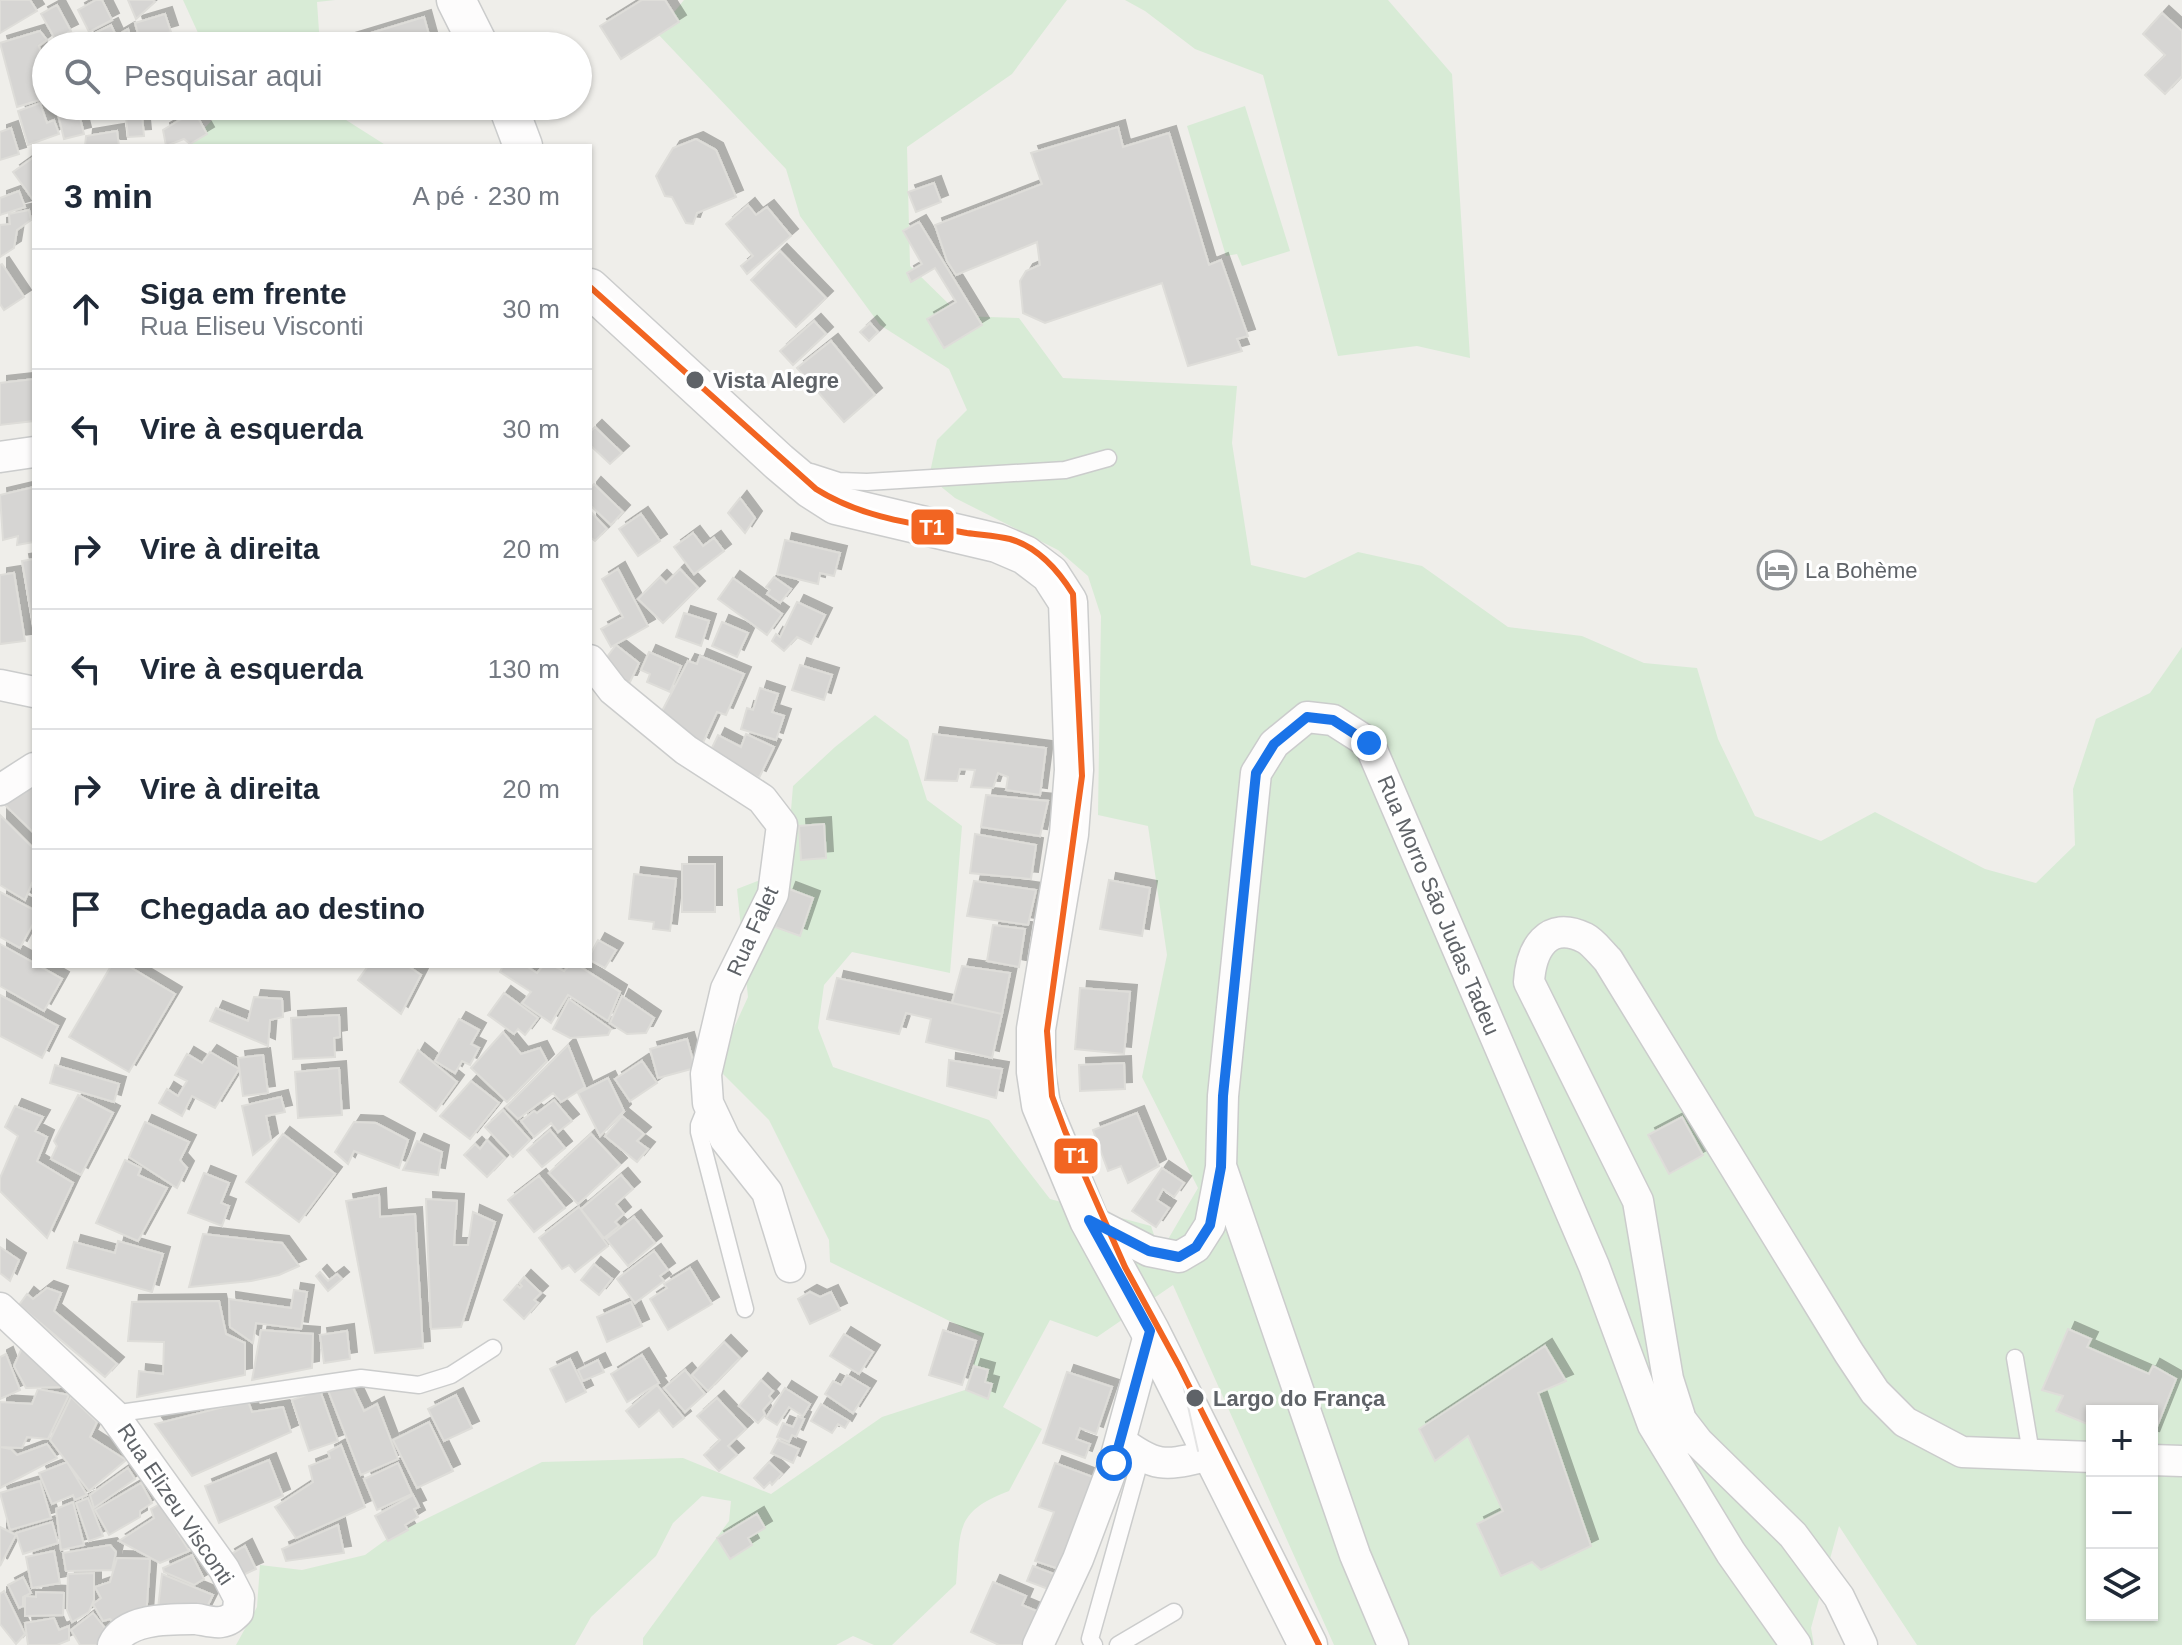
<!DOCTYPE html>
<html lang="pt">
<meta charset="utf-8">
<style>
body{margin:0;font-family:Arial,sans-serif;background:#f6f6f7;color:#1f2937}
.controls{position:absolute;right:24px;bottom:24px;display:grid;overflow:hidden;border-radius:0px;box-shadow:0 2px 6px #0004}
.controls button{width:72px;height:72px;display:grid;place-items:center;padding:0;border:0;border-bottom:2px solid #e0e1e3;background:#fff;color:#1f2937;font:40px sans-serif}
.stop{position:absolute;width:24px;height:24px;margin:-18px;border:6px solid #1a73e8;border-radius:50%;background:#fff}
.stop.end{background:#1a73e8;border-color:#fff;box-shadow:0 2px 8px #0008}
.list{margin:0;padding:0;list-style:none}
h2{display:flex;justify-content:space-between;align-items:center;height:104px;margin:0;padding:0 32px;font-size:34px}
h2 small{font-size:26px;font-weight:400;color:#747a83}
.list li{display:grid;grid-template-columns:52px 1fr auto;gap:24px;align-items:center;box-sizing:border-box;height:120px;padding:0 32px;border-top:2px solid #e0e1e3}
.list b{display:block;font-size:30px;white-space:nowrap}
.list p{margin:0;font-size:26px;white-space:nowrap;color:#747a83}
.list em{font-size:26px;font-style:normal;color:#747a83}
.icon{flex:none;width:44px;height:44px;fill:none;stroke:currentColor;stroke-width:2;stroke-linecap:round;stroke-linejoin:round}
.map{position:relative;flex:none;width:2182px;height:1645px;overflow:hidden}
.search{position:absolute;background:#fff;box-shadow:0 2px 6px #0004;left:32px;top:32px;width:560px;height:88px;display:flex;align-items:center;gap:20px;box-sizing:border-box;padding:0 28px;border-radius:44px;color:#747a83;font-size:30px}
.panel{position:absolute;background:#fff;box-shadow:0 2px 6px #0004;left:32px;top:144px;width:560px;height:824px;border-radius:0px}
.map>svg:first-child{display:block}
</style>
<div class="map">
<svg width="2182" height="1645" viewBox="0 0 2182 1645">
<defs>
<filter id="shadow"><feDropShadow dx="7" dy="-7" stdDeviation="0" flood-color="#0004"/></filter>
</defs>
<rect width="100%" height="100%" fill="#efeeea"/>
<!-- green -->
<path fill="#d8ebd6" fill-rule="evenodd" d="M183 0H335L317 2 320 46H204Z
M684 0H1067L1012 74 907 147 910 266 961 316 1019 318 1063 378 1237 386 1232 443 1251 565 1305 578 1358 552 1422 566 1508 627 1582 636 1644 663 1697 668 1718 739 1755 816 1821 841 1875 812 1985 869 2036 883 2075 845 2073 789 2096 719 2150 693 2182 647V1645H1917L1839 1526 1811 1628 1814 1645H1334L1173 1285 1097 1337 1050 1320 1003 1407 1042 1429 1009 1491C953 1512 961 1531 956 1584L892 1645H874L853 1636 836 1645H643V1638L729 1521 731 1501 702 1496 673 1523 656 1556 591 1617 575 1645H236L257 1607 260 1565 302 1570 365 1555 391 1536 542 1462 683 1458 771 1494 882 1417 965 1390 982 1337 830 1262 829 1240 769 1120 716 1067 748 997 737 889 786 870 793 786 835 747 875 715 908 740 927 800 962 826 950 973 852 952 824 985 818 1028 833 1067 989 1120 1050 1199 1151 1226 1160 1253 1198 1188 1142 1077 1167 955 1148 826 1098 815 1101 616 1088 576 1058 550 955 498 929 477 937 440 967 410 949 369 880 325 800 216 786 169 657 33ZM2092 1411H2152V1615H2092Z
M1125 0H1388L1452 74 1470 358 1417 346 1338 356 1263 75 1195 49 1145 11Z
M225 106H324L387 146H188Z
M1245 106 1290 251 1242 266 1237 254 1226 256 1187 126Z"/>
<!-- building -->
<path fill="#d6d5d3" stroke="#deddd9" stroke-width="2" filter="url(#shadow)" d="M0 0H30L37 11 0 33Z
M96 0H102L112 20 89 32 78 10Z
M128 0H153L155 2 136 19Z
M642 0H665L679 22 621 59 600 26Z
M57 5 71 31 55 39 41 14Z
M2162 13 2182 31V76L2165 94 2145 75 2165 55 2143 34Z
M165 14 171 32 140 41 135 23Z
M424 17 432 46H328Z
M111 25 116 36 128 29 134 46H91L87 37Z
M40 31 47 40 39 46 46 69V98L17 107 0 43Z
M40 103 47 123 54 120 59 134 28 145 18 111Z
M56 106H77L84 134 64 139Z
M151 106 153 112 142 116 144 136 128 137 125 107Z
M200 108 203 113 197 116 207 134 190 144 184 139 166 146 163 130Z
M1118 127 1123 147 1169 133 1209 265 1221 260 1248 336 1237 339 1242 351 1188 366 1162 283 1045 323 1023 313 1020 281 1026 271 1040 265 1037 242 956 275 947 261 935 225 1042 184 1031 153Z
M11 128 19 154 0 160V132Z
M117 131 119 146H85L86 136Z
M696 139 716 150 736 197 697 213 693 224 686 223 672 197 665 196 656 176 673 148Z
M34 157V201L13 172Z
M934 183 941 202 916 212 908 192Z
M19 191 25 207 0 215V198Z
M748 205 756 215 767 207 791 236 747 274 741 266 753 256 726 224Z
M29 210 31 220 17 230 14 248 0 257V225L10 224 9 214Z
M919 222 982 325 944 348 927 319 956 302 935 268 911 282 907 273 922 264 903 231Z
M780 251 826 298 796 327 751 280Z
M2 264 24 297 4 310 0 304V265Z
M814 321 826 334 793 365 780 351Z
M870 323 878 332 869 341 860 332Z
M831 341 875 395 844 422 797 368Z
M34 379V421L0 425V383Z
M595 427 622 453 610 464 590 445V432Z
M594 484 623 512 611 525 590 505V489Z
M34 487V542L17 545 18 536 3 540 0 495Z
M740 498 755 518 745 533 728 513Z
M590 511 607 529 595 541 590 537Z
M641 514 660 541 638 556 619 529Z
M693 533 703 546 714 538 724 551 694 574 674 547Z
M785 540 840 553 834 576 820 573 818 584 777 574Z
M34 559V630L22 561Z
M618 569 648 626 611 647 601 629 623 617 602 579Z
M680 569 698 588 663 623 638 599 660 577 666 583Z
M14 573 25 641 0 644V575Z
M774 577 791 589 780 603 767 594 770 590 766 587Z
M733 578 782 614 767 635 718 599Z
M797 602 825 615 811 644 797 637 784 651 772 641 776 634 780 637Z
M684 613 709 621 701 646 676 637Z
M722 622 748 633 737 657 712 646Z
M616 645 639 663 630 682H622L601 665Z
M649 652 681 666 670 692 647 682 650 674 641 670Z
M700 656 744 674 726 715 717 712 702 745 660 715 688 661 697 664Z
M800 665 832 675 824 700 792 690Z
M760 688 778 694 772 712 784 716 776 740 741 729 747 708 753 710Z
M746 734 774 747 759 778 709 754 718 735 741 747Z
M933 734 1046 748 1040 795 1006 790 1008 777 998 773 993 788 971 787 975 770 960 769 957 781 925 780Z
M31 777 34 780V833L5 805Z
M986 795 1048 801 1040 836 981 827Z
M0 815 34 849V884L32 883 25 900 0 885Z
M824 824 826 858 801 860 799 826Z
M975 834 1036 845 1031 879 970 873Z
M682 864H715V912H682Z
M634 874 676 879 670 931 653 929 654 922 629 919Z
M1109 880 1150 888 1142 936 1100 929Z
M974 881 1036 890 1028 925 967 916Z
M789 889 813 898 800 936 775 927Z
M0 892 34 910V922L20 948 0 937Z
M993 925 1025 929 1019 967 987 961Z
M598 940 616 950 605 968 590 960V955Z
M0 944 34 963V966H39L62 979 44 1011 0 986Z
M111 966H128L175 994 129 1072 69 1037Z
M368 966H408L421 975 401 1014 358 980Z
M503 966H526L537 973 543 966H554L564 971 569 966H579L620 992 608 1021 568 995 551 1023 522 1003 531 992 500 972Z
M962 966 1010 973 1002 1014 952 1003Z
M837 978 1002 1014 992 1058 926 1042 931 1019 906 1013 899 1034 827 1019Z
M1080 988 1130 992 1124 1054 1075 1049Z
M504 993 538 1018 525 1035 518 1029 514 1034 488 1015Z
M0 995 58 1026 42 1058 0 1036Z
M622 996 654 1018 646 1033 627 1034 610 1023Z
M254 997 282 999 283 1017 270 1020 268 1046 210 1021 216 1008 248 1021Z
M569 999 611 1029 608 1035 570 1038 553 1029Z
M339 1015 340 1037 334 1038 335 1057 293 1059 291 1018Z
M459 1019 479 1030 471 1044 479 1048 470 1065 462 1061 455 1073 435 1061Z
M503 1032 521 1054 540 1048 547 1061 507 1102 471 1068Z
M687 1039 695 1068 658 1078 650 1049Z
M568 1045 585 1087 561 1102 553 1093 518 1119 506 1107Z
M418 1050 457 1082 436 1111 400 1082Z
M210 1052 239 1069 215 1108 192 1096 182 1116 159 1103 167 1089 178 1096 187 1081 175 1075 187 1054 202 1063Z
M263 1055 268 1093 243 1096 238 1058Z
M949 1060 1002 1069 996 1098 947 1086Z
M642 1061 657 1083 630 1101 615 1079Z
M1124 1063 1125 1089 1080 1091 1079 1065Z
M55 1065 119 1084 114 1102 50 1083Z
M339 1068 342 1115 298 1118 295 1072Z
M608 1078 624 1111 600 1136 578 1093Z
M471 1081 499 1103 470 1139 440 1116Z
M78 1095 113 1113 81 1175 51 1159 57 1146 54 1141Z
M281 1097 285 1112 266 1116 271 1140 253 1155 242 1106Z
M554 1100 572 1121 558 1132 551 1123 534 1137 521 1121 534 1111 537 1113Z
M15 1106 43 1117 35 1131 47 1137 37 1161 73 1183 47 1238 0 1191V1178L18 1136 5 1127Z
M503 1110 530 1140 513 1157 485 1127Z
M1137 1113 1159 1166 1128 1183 1121 1166 1108 1171 1093 1130Z
M622 1116 644 1134 637 1141 648 1149 637 1162 605 1136Z
M1682 1117 1703 1155 1669 1174 1648 1135Z
M145 1122 189 1142 180 1160 187 1168 177 1188 129 1157Z
M354 1122 376 1123 408 1140 399 1168 354 1151 348 1164 335 1152Z
M550 1130 565 1148 542 1167 527 1150Z
M283 1134 335 1174 299 1222 246 1182Z
M591 1134 620 1165 578 1204 549 1173Z
M487 1140 505 1158 487 1177 464 1155 475 1144 480 1149Z
M417 1141 442 1152 438 1175 403 1170Z
M125 1160 141 1168 138 1175 167 1188 138 1241 96 1223Z
M1162 1168 1184 1183 1174 1197 1163 1189 1157 1200 1169 1208 1156 1227 1132 1211Z
M204 1173 229 1183 221 1203 229 1206 222 1226 188 1213Z
M621 1175 633 1189 616 1204 624 1214 615 1222 619 1226 604 1238 581 1209Z
M539 1176 565 1208 534 1232 508 1200Z
M379 1195 380 1217 415 1214 423 1348 375 1353 346 1201Z
M426 1199 457 1201 454 1245H468L473 1212 495 1222 461 1327 431 1329Z
M579 1207 608 1246 575 1272 569 1265 562 1269 539 1238Z
M634 1217 655 1243 628 1266 606 1239Z
M203 1234 282 1243 299 1266 279 1275 251 1281 189 1287Z
M118 1241 163 1254 152 1292 67 1268 74 1242 115 1253Z
M0 1247 19 1260 10 1281 0 1273Z
M654 1251 668 1270 660 1276 664 1281 635 1303 617 1279Z
M594 1264 612 1279 599 1295 581 1280Z
M690 1268 712 1304 668 1330 650 1299 667 1288 664 1284Z
M320 1272 328 1281 337 1274 342 1279 328 1291 316 1276Z
M524 1277 541 1293 534 1300 538 1303 524 1319 504 1300 517 1285 520 1288 522 1286 519 1283Z
M47 1288 61 1293 54 1311 117 1364 105 1377 19 1305 27 1294 33 1299Z
M294 1290 307 1292 301 1329 256 1323 253 1343 230 1327 229 1299 291 1308Z
M810 1292 820 1297 831 1292 840 1310 810 1324 798 1299Z
M219 1301 226 1334 245 1343V1375L137 1397 139 1371 163 1374 164 1342 128 1341 132 1302Z
M631 1302 642 1326 607 1342 597 1317Z
M2068 1329 2091 1339 2087 1347 2149 1374 2153 1366 2176 1379 2152 1439V1411H2092V1426L2056 1411 2063 1396 2042 1390Z
M261 1330 313 1334 312 1368 252 1380Z
M943 1330 976 1341 962 1385 929 1375Z
M347 1331 350 1359 324 1363 320 1335Z
M844 1334 873 1352 859 1374 830 1356Z
M25 1341 68 1381 61 1387 26 1388 14 1366Z
M724 1342 740 1358 708 1391 692 1375Z
M1545 1346 1566 1381 1538 1393 1591 1546 1541 1570 1532 1562 1501 1576 1477 1524 1503 1511 1468 1436 1435 1461 1419 1429Z
M6 1354 20 1390 0 1399V1357Z
M642 1355 659 1383 627 1402 611 1374Z
M570 1359 586 1392 566 1402 550 1369Z
M598 1360 604 1372 583 1381 578 1370Z
M974 1366 988 1370 985 1382 992 1384 988 1399 966 1390Z
M685 1370 705 1394 685 1412 664 1388Z
M1067 1372 1112 1387 1096 1434 1080 1428 1076 1439 1090 1444 1085 1458 1043 1443Z
M847 1375 869 1388 853 1413 825 1394 833 1381 841 1385Z
M761 1380 773 1391 769 1396 772 1400 763 1410 765 1415 758 1423 739 1406Z
M350 1381 364 1411 377 1404 398 1459 361 1475 328 1390Z
M657 1385 684 1418 673 1427 659 1410 639 1427 626 1411Z
M785 1388 810 1404 803 1416 789 1407 777 1425 766 1418Z
M38 1389 69 1395 48 1439 27 1437 22 1448 0 1447V1402L32 1404Z
M320 1390 338 1441 309 1451 292 1400Z
M456 1395 472 1428 444 1441 428 1409Z
M71 1397 97 1422 90 1437 126 1460 89 1491 50 1440Z
M717 1398 746 1429 728 1446 737 1455 719 1471 704 1455 720 1440 697 1416Z
M248 1401 252 1412 283 1407 291 1432 192 1476 155 1424Z
M821 1404 849 1421 845 1428 838 1424 832 1433 811 1421Z
M798 1416 804 1419 796 1437 792 1435 789 1442 777 1437 783 1423 793 1427Z
M429 1422 453 1471 417 1488 393 1440Z
M778 1440 799 1449 793 1463 771 1453Z
M47 1444 57 1458 0 1488V1447L11 1449 17 1455Z
M341 1445 365 1507 296 1538 275 1507 313 1482 309 1466 330 1458 328 1452Z
M269 1460 283 1496 219 1523 205 1486Z
M67 1462 87 1495 75 1500 73 1495 52 1504 39 1473Z
M769 1462 782 1474 772 1485 770 1482 764 1488 754 1478Z
M398 1463 412 1494 377 1510 364 1479Z
M1055 1463 1093 1477 1059 1569 1035 1561 1054 1512 1039 1507Z
M128 1468 135 1479 94 1508 90 1495Z
M40 1481 51 1518 10 1530 0 1493Z
M141 1483 152 1503 140 1511V1517L109 1535 95 1510Z
M413 1495 419 1507 414 1509 418 1517 405 1525 408 1530 388 1541 375 1516Z
M88 1498 103 1536 89 1541 76 1503Z
M73 1502 84 1545 61 1550 56 1509Z
M160 1504 189 1551 160 1563 119 1541 154 1518 151 1509Z
M757 1514 765 1528 748 1538 752 1545 730 1559 717 1538Z
M52 1522 58 1543 23 1554 16 1533Z
M338 1525 344 1553 286 1561 282 1549Z
M0 1527 16 1535 0 1566Z
M110 1545 116 1552 112 1570 66 1571 63 1553Z
M245 1546 256 1569 239 1577 228 1556Z
M54 1551 60 1583 32 1588 26 1557Z
M192 1555 204 1579 194 1585 164 1572 163 1568Z
M117 1558 150 1559 146 1618 118 1628 110 1619 103 1621 93 1604 101 1598 95 1587 110 1582Z
M1033 1566 1054 1574 1048 1589 1027 1581Z
M94 1573V1600L89 1612 72 1622 67 1610 68 1574Z
M162 1574 213 1595 203 1615 157 1617Z
M23 1577 31 1593 23 1597V1606L19 1608 8 1585Z
M993 1582 1026 1596 1022 1605 1039 1612 1025 1645H999L971 1632Z
M4 1591 25 1634 16 1644 0 1624V1594Z
M36 1592 64 1593 63 1615 25 1616V1596L36 1597Z
M93 1613 112 1637 98 1645H80L71 1630Z
M54 1618 59 1630 69 1626V1640L57 1645H28L25 1623Z"/>
<g fill="none" stroke-linecap="round" stroke-linejoin="round">
<defs>
<path id="service" d="M811 472 839 481 867 482 1065 470 1108 458
M708 1103 699 1125V1132L745 1309
M2015 1358 2031 1453
M113 1414 361 1378 419 1385 451 1375 493 1348
M1094 1645 1090 1639 1141 1457
M1118 1645 1174 1612"/>
<path id="minor" d="M0 457 34 452
M590 660 613 690 686 750 762 799 782 825 773 894 726 989 706 1074 708 1103 725 1139 767 1192 790 1267
M0 685 34 692
M0 790 34 768
M1222 1169 1355 1555 1393 1645
M1089 1220 1149 1251 1179 1257 1196 1247 1210 1225 1221 1167 1223 1096 1256 773 1274 744 1307 717 1333 720 1369 743 1594 1266 1653 1425 1731 1553 1796 1645
M0 1308 113 1414 224 1569 239 1598 238 1612C233 1617 229 1621 221 1622 213 1623 204 1620 196 1619 170 1619 125 1618 113 1645
M1120 1441C1159 1470 1166 1465 1211 1455
M2152 1460 2182 1461
M1038 1645 1078 1559 1114 1463 1150 1331
M1862 1645 1839 1597 1793 1535 1698 1442 1681 1420 1668 1379 1638 1201 1529 982C1531 950 1547 919 1585 938 1593 942 1601 953 1608 960L1849 1353 1875 1392 1905 1422 1962 1452 2092 1457"/>
<path id="tertiary" d="M456 0 479 46
M508 106 523 146
M590 288 779 462 811 489 836 505 997 543 1025 555 1050 574 1068 602 1074 770 1069 834 1036 1029V1072L1041 1105 1089 1220 1150 1331 1308 1645"/>
</defs>
<!-- service casing -->
<use href="#service" stroke="#cbcccc" stroke-width="19"/>
<!-- minor casing -->
<use href="#minor" stroke="#cbcccc" stroke-width="33"/>
<!-- tertiary casing -->
<use href="#tertiary" stroke="#cbcccc" stroke-width="41"/>
<!-- service -->
<use href="#service" stroke="#fdfcfc" stroke-width="16"/>
<!-- minor -->
<use href="#minor" stroke="#fdfcfc" stroke-width="30"/>
<!-- tertiary -->
<use href="#tertiary" stroke="#fdfcfc" stroke-width="38"/>
<!-- tram -->
<path stroke="#e4e4e4" stroke-width="2" d="M1179 1366 1198 1451"/>
<defs>
<path id="tram-1" d="M590 287 816 489C862 518 914 524 967 533 981 535 996 536 1010 539 1038 547 1058 570 1073 594L1082 776 1047 1031 1052 1096 1065 1131 1125 1267 1179 1366 1319 1645"/>
</defs>
<!-- tram-1 casing -->
<use href="#tram-1" stroke="#fff" stroke-width="12"/>
<!-- tram-1 -->
<use href="#tram-1" stroke="#f26522" stroke-width="6"/>
</g>
<g fill="none" stroke-linecap="round" stroke-linejoin="round">
<!-- route -->
<path stroke="#1a73e8" stroke-width="10" d="M1114 1463 1150 1331 1089 1220 1149 1251 1179 1257 1196 1247 1210 1225 1221 1167 1223 1096 1256 773 1274 744 1307 717 1333 720 1369 743"/>
</g>
<!-- icons -->
<defs>
<symbol id="hotel-ring" viewBox="-11 -11 22 22"><circle r="9.5" fill="#fff" stroke="#919496" stroke-width="1.5"/><path d="M-6-4.5h1.5V1H6V5H4.5V3h-9V5H-6ZM-4 0a1.8 1.8 0 1 1 3.6 0ZM.5 0V-2.5h3Q6-2.5 6 0Z" fill="#919496"/></symbol>
</defs>
<g fill-rule="evenodd">
<use href="#hotel-ring" x="1755" y="548" width="44" height="44"/>
</g>
<!-- markers -->
<g fill="#5f6368" stroke="#fff" stroke-width="3">
<circle cx="695" cy="380" r="10"/>
<circle cx="1195" cy="1398" r="10"/>
</g>
<g text-anchor="middle" stroke-width="6" stroke-linejoin="round" paint-order="stroke">
<!-- stop labels -->
<g font-size="22" font-weight="bold" fill="#5f6368" stroke="#fff" text-anchor="start">
<text x="713" y="388">Vista Alegre</text>
<text x="1213" y="1406">Largo do França</text>
</g>
<!-- poi labels -->
<g font-size="22" fill="#5f6368" stroke="#fff" text-anchor="start">
<text x="1805" y="578">La Bohème</text>
</g>
<!-- street labels -->
<g font-size="22" fill="#5f6368" stroke="#fff">
<text transform="translate(1439 905) rotate(67)" y="8">Rua Morro São Judas Tadeu</text>
<text transform="translate(752 931) rotate(-66)" y="8">Rua Falet</text>
<text transform="translate(176 1504) rotate(56)" y="8">Rua Elizeu Visconti</text>
</g>
</g>
<g stroke="#fff" stroke-width="3">
<rect x="910" y="508" width="45" height="38" rx="8" fill="#f26522"/>
<rect x="1053" y="1137" width="46" height="38" rx="8" fill="#f26522"/>
</g>
<g font-size="22" text-anchor="middle" font-weight="bold" fill="#fff">
<text x="932" y="535">T1</text>
<text x="1076" y="1163">T1</text>
</g>
</svg>
<div class="controls">
<button>+</button>
<button>−</button>
<button><svg class="icon" aria-label="layers" viewBox="0 0 24 24"><path d="M12 4l9 5-9 5-9-5zM3 14l9 5 9-5"/></svg></button>
</div>
<div class="stop" style="left:1114px;top:1463px"></div>
<div class="stop end" style="left:1369px;top:743px"></div>
<div class="search"><svg class="icon" aria-label="search" viewBox="0 0 24 24"><circle cx="10" cy="10" r="6"/><path d="M15 15l6 6"/></svg>Pesquisar aqui</div>
<section class="panel">
<h2>3 min<small>A pé · 230 m</small></h2>
<ul class="list">
<li><svg class="icon" aria-label="ahead" viewBox="0 0 24 24"><path d="M12 20V5M6 11l6-6 6 6"/></svg><div><b>Siga em frente</b><p>Rua Eliseu Visconti</p></div><em>30 m</em></li>
<li><svg class="icon" aria-label="left" viewBox="0 0 24 24"><path d="M17 20v-9H6M10 6l-5 5 5 5"/></svg><div><b>Vire à esquerda</b></div><em>30 m</em></li>
<li><svg class="icon" aria-label="right" viewBox="0 0 24 24"><path d="M7 20v-9h11M14 6l5 5-5 5"/></svg><div><b>Vire à direita</b></div><em>20 m</em></li>
<li><svg class="icon" aria-label="left" viewBox="0 0 24 24"><path d="M17 20v-9H6M10 6l-5 5 5 5"/></svg><div><b>Vire à esquerda</b></div><em>130 m</em></li>
<li><svg class="icon" aria-label="right" viewBox="0 0 24 24"><path d="M7 20v-9h11M14 6l5 5-5 5"/></svg><div><b>Vire à direita</b></div><em>20 m</em></li>
<li><svg class="icon" aria-label="arrive" viewBox="0 0 24 24"><path d="M6 21V4h12l-3 4 3 4H6"/></svg><div><b>Chegada ao destino</b></div></li>
</ul>
</section>
</div>
